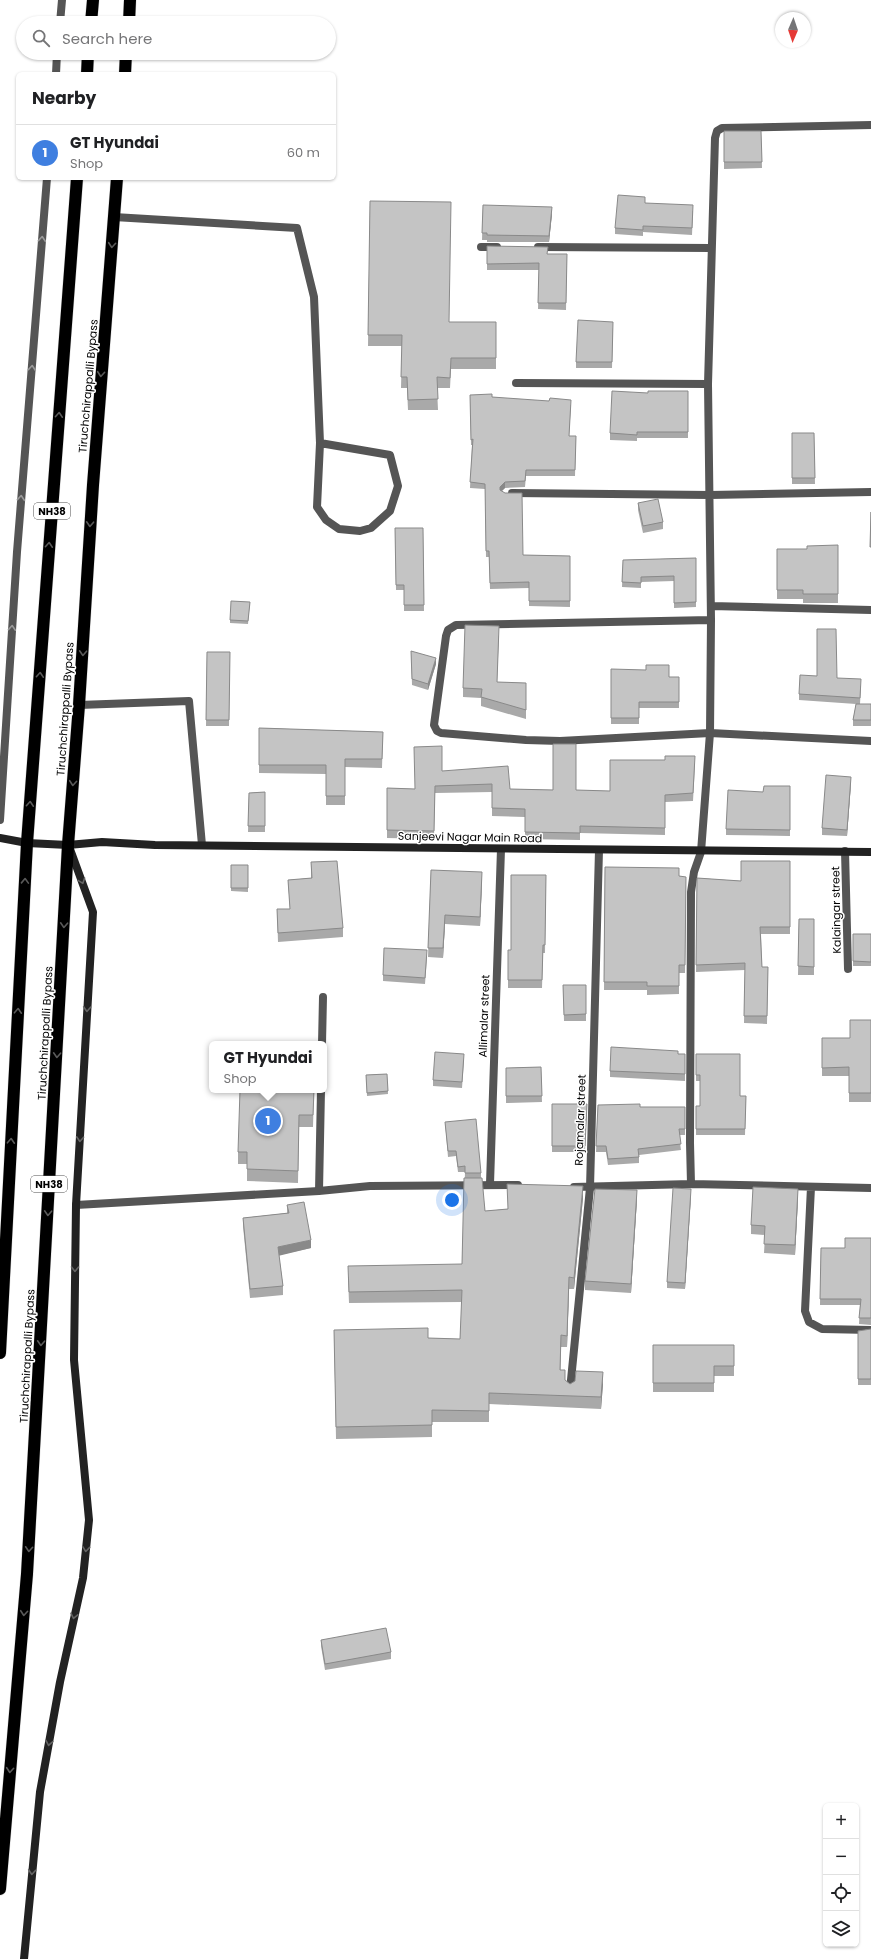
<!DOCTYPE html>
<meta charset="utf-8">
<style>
body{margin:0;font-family:Poppins,sans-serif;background:#f2f2f2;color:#202124}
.controls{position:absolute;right:12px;bottom:12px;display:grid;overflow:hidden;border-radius:6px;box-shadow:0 1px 3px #0004}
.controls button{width:36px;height:36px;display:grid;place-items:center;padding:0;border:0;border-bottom:1px solid #e0e0e0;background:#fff;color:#202124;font:20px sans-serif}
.compass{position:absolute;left:775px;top:12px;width:36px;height:36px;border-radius:50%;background:#fff;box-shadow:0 1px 3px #0004;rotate:182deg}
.you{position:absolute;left:452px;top:1200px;width:14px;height:14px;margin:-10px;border:3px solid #fff;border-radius:50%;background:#1a73e8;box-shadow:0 0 0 6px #1a73e833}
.badge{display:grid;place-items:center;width:26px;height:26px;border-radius:50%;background:#b45309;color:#fff;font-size:13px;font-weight:700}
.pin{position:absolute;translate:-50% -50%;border:2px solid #fff;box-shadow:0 1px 4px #0006}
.popup{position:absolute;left:209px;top:1041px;width:118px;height:52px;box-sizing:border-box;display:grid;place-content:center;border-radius:6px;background:#fff;filter:drop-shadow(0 1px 3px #0005);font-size:13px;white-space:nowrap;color:#757577}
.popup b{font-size:15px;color:#202124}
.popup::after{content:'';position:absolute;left:50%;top:100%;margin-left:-8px;border:8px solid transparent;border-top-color:#fff}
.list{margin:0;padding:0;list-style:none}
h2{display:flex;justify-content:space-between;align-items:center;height:52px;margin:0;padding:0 16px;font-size:17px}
h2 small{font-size:13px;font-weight:400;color:#757577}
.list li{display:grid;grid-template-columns:26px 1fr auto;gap:12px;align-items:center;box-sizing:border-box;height:56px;padding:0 16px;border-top:1px solid #e0e0e0}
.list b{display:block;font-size:15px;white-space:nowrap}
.list p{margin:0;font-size:13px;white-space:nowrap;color:#757577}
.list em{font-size:13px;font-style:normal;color:#757577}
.icon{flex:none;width:22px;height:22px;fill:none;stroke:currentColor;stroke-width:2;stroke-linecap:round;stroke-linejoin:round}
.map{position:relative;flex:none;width:871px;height:1959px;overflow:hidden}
.search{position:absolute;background:#fff;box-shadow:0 1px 3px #0004;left:16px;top:16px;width:320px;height:44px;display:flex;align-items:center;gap:10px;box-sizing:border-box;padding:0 14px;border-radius:22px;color:#757577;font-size:15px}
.panel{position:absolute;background:#fff;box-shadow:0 1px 3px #0004;left:16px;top:72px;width:320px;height:108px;border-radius:6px}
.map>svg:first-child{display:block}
</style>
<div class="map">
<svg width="871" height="1959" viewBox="0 0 871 1959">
<rect width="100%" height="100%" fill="#fff"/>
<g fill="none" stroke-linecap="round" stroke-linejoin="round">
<defs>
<path id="highway" d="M91 23 93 0
M129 23 130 0
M87 74 88 53
M125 74 126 53
M0 1353 27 843 77 178
M0 1889 27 1574 68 845 79 705 93 485 117 178"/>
</defs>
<!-- highway casing -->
<use href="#highway" stroke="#dbdbdb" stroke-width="13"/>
<!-- lane -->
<path stroke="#555" stroke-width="8" d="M114 217 297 228 314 297 320 443 317 507 326 520 339 529 360 531 371 528 390 511 398 486 390 455 320 443"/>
<!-- street -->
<path stroke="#555" stroke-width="8" d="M60 23 62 0
M56 74 57 53
M481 247H497
M538 247 711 248
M516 383 708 384
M512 493 710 495 871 492
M711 606 871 610
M711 620 456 625 448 630 446 636 434 725 437 731 441 733 526 740 560 741 710 733 871 741
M79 705 189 701 202 845
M0 820 17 552 47 178
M845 851 848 969
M322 1044 323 997
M490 1184 501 849
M691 1184 690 1143 691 892 694 872 701 852 710 733 711 620 708 384 715 138 717 131 722 128 871 125
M574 1187 691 1184 871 1188
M811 1187 805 1311 809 1322 822 1329 871 1330
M319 1191 321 1090
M76 1205 319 1191 370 1186 518 1185
M570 1390 590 1188 599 850"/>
<!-- secondary -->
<path stroke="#222" stroke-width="8" d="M0 838 27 843 68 845 102 842 155 845 871 852
M24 1959 40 1792 60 1682 83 1578 89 1520 74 1360 76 1205 93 912 70 849"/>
<!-- highway -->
<use href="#highway" stroke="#000" stroke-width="12"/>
</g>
<!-- wall -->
<path fill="#a9a9a9" d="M724 131H761L762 168 724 169Z
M370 201 449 322H496V369H451L450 388H437L438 410H408L407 388H401L402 346H368Z
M645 203 693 211 692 235 643 232V236L615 234V228Z
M483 205 552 214 549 242H487V240H482Z
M487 246 548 254H567L566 310 538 309 539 270H487Z
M613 328 612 368H576V362Z
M688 391V438H637V441L610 440V433L648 393Z
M470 395 571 405 569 436H576L575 476H526L525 487 505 488 501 491 523 555 570 556V607L529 606V588L490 589 489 557H486L485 489 470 488 472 445H471Z
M792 433H814L815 484H792Z
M638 503 663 522V529L643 533 638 510Z
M395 528H423L424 611H404V590H396Z
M838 545V603H803V599H777V549H807Z
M696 558V607L674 608V581L641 582V588L622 587 623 560Z
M250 602 248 624 230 623V620Z
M499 635 497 682 526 683V719L481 706V698L463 697V688Z
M411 651 436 664 428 690 412 685Z
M207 652H230L229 726H206Z
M611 669 669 677H679V708H639V724H611Z
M837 678 861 686 860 704H871V726H853V720L856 704 799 700V694Z
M259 728 383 732 382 768 345 767V805H326V774L259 773Z
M695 764 693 801 665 802V835L580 833V840L525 839V817L492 816V792L435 793 434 839 387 838V788L415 789 442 771 510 789 610 791Z
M851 783 847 836 822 835V828Z
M790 786V836L726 835V829L763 792Z
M265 792V832H248L249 793Z
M790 861V934H761L762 967H768L767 1024 744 1023 745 970 696 972 697 878 741 881Z
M311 862 343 928V937L278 942 277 909H290L288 880 311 878Z
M231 865H248V892L231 891Z
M605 867 686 877 685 973H679V994L647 995V990H604Z
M431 870 482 882 480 926 445 924 443 958 428 957Z
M546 875 545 953H543L542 988H508V950H511Z
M799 919H814V975H798Z
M853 934H871V966H853Z
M427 957 425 984 383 981V975Z
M563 985H586V1021H564Z
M871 1020V1102H849V1076H822V1038H850Z
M685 1054V1081L610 1077V1071Z
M696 1054 740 1096H746L745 1135H696V1106H700V1081H696Z
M464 1060 462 1088 433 1086V1080Z
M541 1067 542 1102 506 1103V1068Z
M387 1074 388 1094 367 1096 366 1075Z
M314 1090 313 1127H299L298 1183 247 1181V1164H238V1152Z
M552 1104H587L585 1152H552Z
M598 1105 640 1107H685V1135H679L681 1150 639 1155V1163L608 1165 606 1152H596Z
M445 1122 481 1173V1178L485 1211 507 1209 583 1198 574 1289H569L567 1347H561L560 1370 565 1381 570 1384H603L601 1409 489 1404V1422H432V1437L336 1439 334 1330 428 1338 460 1339 462 1302 349 1303 348 1277 462 1264 465 1172H458L456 1156 448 1157Z
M691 1195 685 1289 667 1288V1282Z
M637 1199 631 1293 585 1290V1281Z
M798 1199 795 1255 764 1253 765 1235 751 1234V1225Z
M287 1205 311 1248 279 1255 283 1286V1295L250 1298 243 1226V1218L287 1213Z
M871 1238V1325L859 1324 860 1305H820L821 1248H845Z
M871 1329V1385H858V1331Z
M653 1345H734V1376H714V1392H653Z
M321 1640 391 1652V1659L325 1670 321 1646Z"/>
<!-- shaded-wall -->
<path fill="#898989" d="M552 207V214L549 242V236Z
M505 482V488L500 493V487Z
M436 658V664L428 690V684Z
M851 777V783L847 836V830Z
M482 872V882L480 926V917Z
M445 915V924L443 958V948Z
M583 1186V1198L574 1289V1278Z
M691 1189V1195L685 1289V1283Z
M798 1189V1199L795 1255V1245Z
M637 1190V1199L631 1293V1284Z
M311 1240V1248L278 1256V1247Z
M569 1277V1289L567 1347V1336Z
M561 1335V1347L560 1381V1370Z
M603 1372V1384L601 1409V1397Z"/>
<!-- building -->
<path fill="#c4c4c4" stroke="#898989" d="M724 131H761L762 162H724Z
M618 195 645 197V203L693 205 692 228 643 226V230L615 228Z
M370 201 451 202 449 322H496V358H451L450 378 437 377 438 399 408 400 407 377H401L402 335H368Z
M483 205 552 207 549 236 487 235V233H482Z
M487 246 548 247 547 254H567L566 303H538L539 263 487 264Z
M578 320 613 322 612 362H576Z
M612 391 648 393V391H688V432H637V435L610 433Z
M492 394V397L549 401 550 398 571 400 569 436H576L575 470H526L525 481 505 482 500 487V490L505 493H522L523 555 570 556V601H529V582L490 583 489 551H486L485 484 470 482 473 439 471 440 470 395Z
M792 433H814L815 478H792Z
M658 499 663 522 643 526 638 503Z
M871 512V547H870Z
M395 528H423L424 605H404V585H396Z
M838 545V594H803V590H777V549H807V546Z
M696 558V602L674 603V576L641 577V583L622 582 623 560Z
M231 601 250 602 248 621 230 620Z
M465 625 499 626 497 682 526 683V710L481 697 482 689 463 688Z
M817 629H836L837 678 861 679 860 698 799 694 800 675 817 676Z
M411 651 436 658 428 684 412 679Z
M207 652H230L229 720H206Z
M646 665H669V677H679V702H639V718H611V669L646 670Z
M856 704H871V720H853Z
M259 728 383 732 382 759H345V796H326V765H259Z
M553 744H576V790L610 791V760H665V756H695L693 793 665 795V828L580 826V833L525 832V809L492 808V784L435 786 434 831 387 830V788L415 789 414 747 442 746V771L508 766 510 789 553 790Z
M826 775 851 777 847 830 822 828Z
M764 786H790V830L726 829 728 790 763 792Z
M265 792V826H248L249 793Z
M337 861 343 928 278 933 277 909H290L288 880 312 878 311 862Z
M741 861H790V927H760L762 967H768L767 1016H744L745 963 696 965 697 878 741 881Z
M231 865H248V888H231Z
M605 867 679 868V876L686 877 685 965H679V986H647V982H604Z
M431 870 482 872 480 917 445 915 443 948H428Z
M511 875H546L545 945H543L542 980H508V950H511Z
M799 919H814V967L798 966Z
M853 934H871V962L853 961Z
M384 948 427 950 425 978 383 975Z
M563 985H586V1014L564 1015Z
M850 1020H871V1093H849V1067L822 1068V1038H850Z
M611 1047 678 1051V1054H685V1074L610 1071Z
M435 1052 464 1054 462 1082 433 1080Z
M696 1054H740V1096H746L745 1129H696V1106H700V1075H696Z
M541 1067 542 1096H506V1068Z
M387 1074 388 1091 367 1093 366 1075Z
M240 1090H314L313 1115H299L298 1171 247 1169V1152H238Z
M552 1104H587L585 1146H552Z
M640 1104V1107H685V1129H679L681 1144 638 1149 639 1157 608 1159 606 1146H596L598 1105Z
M476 1119 481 1173H465V1166L458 1167 456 1151H448L445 1122Z
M464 1178H482L485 1211 508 1209 507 1184 583 1186 574 1278 569 1277 567 1336 561 1335 560 1370H565V1380L570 1384 575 1381 576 1371 603 1372 601 1397 489 1393V1411L432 1410V1425L336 1427 334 1330 428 1328V1338L460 1339 462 1290 349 1292 348 1266 462 1264Z
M753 1187 798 1189 795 1245 764 1244 765 1226 751 1225Z
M673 1188 691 1189 685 1283 667 1282Z
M595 1189 637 1190 631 1284 585 1281Z
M304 1202 311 1240 278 1247 283 1286 250 1289 243 1218 289 1213 287 1205Z
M845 1238H871V1318H859L861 1299H820L821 1248H845Z
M871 1329V1379H858V1331Z
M653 1345H734V1366H714V1383H653Z
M386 1628 391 1652 325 1664 321 1640Z"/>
<!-- one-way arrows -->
<defs><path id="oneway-chevron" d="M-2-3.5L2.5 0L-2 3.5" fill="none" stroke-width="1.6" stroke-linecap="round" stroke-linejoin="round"/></defs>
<g stroke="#999">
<use href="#oneway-chevron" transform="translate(42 239) rotate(-85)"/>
<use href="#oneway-chevron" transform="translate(32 368) rotate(-85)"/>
<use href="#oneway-chevron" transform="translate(21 498) rotate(-85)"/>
<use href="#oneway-chevron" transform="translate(12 628) rotate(-86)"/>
</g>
<g stroke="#595959">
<use href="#oneway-chevron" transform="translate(112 245) rotate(95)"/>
<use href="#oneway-chevron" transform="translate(101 374) rotate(95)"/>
<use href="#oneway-chevron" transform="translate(59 415) rotate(-86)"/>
<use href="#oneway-chevron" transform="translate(90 524) rotate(93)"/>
<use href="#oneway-chevron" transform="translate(49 545) rotate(-86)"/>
<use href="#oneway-chevron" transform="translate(83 653) rotate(93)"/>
<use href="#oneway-chevron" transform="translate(40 675) rotate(-86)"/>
<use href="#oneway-chevron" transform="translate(73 783) rotate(95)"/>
<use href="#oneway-chevron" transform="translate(30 804) rotate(-86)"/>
<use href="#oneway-chevron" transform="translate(25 881) rotate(-88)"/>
<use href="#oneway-chevron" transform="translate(64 925) rotate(93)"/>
<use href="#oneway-chevron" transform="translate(18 1011) rotate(-87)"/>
<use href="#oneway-chevron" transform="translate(57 1055) rotate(93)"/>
<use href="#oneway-chevron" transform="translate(11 1141) rotate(-87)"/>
<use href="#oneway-chevron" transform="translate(48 1213) rotate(93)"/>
<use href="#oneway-chevron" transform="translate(41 1343) rotate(93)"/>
<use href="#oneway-chevron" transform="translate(29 1549) rotate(94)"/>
<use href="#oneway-chevron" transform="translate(24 1613) rotate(95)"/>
<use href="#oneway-chevron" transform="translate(10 1770) rotate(95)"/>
</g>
<g stroke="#646464">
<use href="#oneway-chevron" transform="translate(82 881) rotate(70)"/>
<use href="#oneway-chevron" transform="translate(87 1009) rotate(93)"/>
<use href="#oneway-chevron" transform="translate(80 1139) rotate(93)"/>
<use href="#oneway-chevron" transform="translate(75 1269) rotate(91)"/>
<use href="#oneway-chevron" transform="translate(86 1549) rotate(96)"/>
<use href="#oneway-chevron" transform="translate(74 1616) rotate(102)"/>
<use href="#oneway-chevron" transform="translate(49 1743) rotate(100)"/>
<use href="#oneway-chevron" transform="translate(32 1872) rotate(95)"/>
</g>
<g text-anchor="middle" stroke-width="3" stroke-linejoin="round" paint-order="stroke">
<!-- shield labels -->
<g fill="#fff" stroke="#4c4c4c" stroke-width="1">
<rect x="34" y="503" width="36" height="16" rx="3"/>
<rect x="31" y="1176" width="36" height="16" rx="3"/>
</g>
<g font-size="10" font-weight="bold" fill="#000">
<text x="52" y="515">NH38</text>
<text x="49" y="1188">NH38</text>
</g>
<!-- street labels -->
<g font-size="11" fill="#000" stroke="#fff">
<text transform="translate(88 386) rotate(-85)" y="4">Tiruchchirappalli Bypass</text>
<text transform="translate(65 709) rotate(-86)" y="4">Tiruchchirappalli Bypass</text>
<text transform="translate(470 837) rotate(1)" y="4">Sanjeevi Nagar Main Road</text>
<text transform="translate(836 910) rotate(-91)" y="4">Kalaingar street</text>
<text transform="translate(484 1016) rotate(-88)" y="4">Allimalar street</text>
<text transform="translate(45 1033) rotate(-87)" y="4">Tiruchchirappalli Bypass</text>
<text transform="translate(580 1120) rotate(-88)" y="4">Rojamalar street</text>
<text transform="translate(27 1356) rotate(-87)" y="4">Tiruchchirappalli Bypass</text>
</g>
</g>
</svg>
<div class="controls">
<button>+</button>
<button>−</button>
<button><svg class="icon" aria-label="locate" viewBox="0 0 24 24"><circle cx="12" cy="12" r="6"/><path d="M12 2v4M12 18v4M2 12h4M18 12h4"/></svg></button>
<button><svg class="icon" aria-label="layers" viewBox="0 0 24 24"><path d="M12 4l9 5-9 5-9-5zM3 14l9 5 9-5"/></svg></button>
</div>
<svg class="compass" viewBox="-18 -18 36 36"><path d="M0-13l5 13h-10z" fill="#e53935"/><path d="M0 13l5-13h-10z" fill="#757577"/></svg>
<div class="you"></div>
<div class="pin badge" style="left:268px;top:1121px;background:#3f7fe0">1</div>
<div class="popup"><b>GT Hyundai</b>Shop</div>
<div class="search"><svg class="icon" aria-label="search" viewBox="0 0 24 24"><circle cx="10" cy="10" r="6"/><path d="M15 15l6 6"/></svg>Search here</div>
<section class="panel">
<h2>Nearby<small></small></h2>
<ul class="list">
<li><span class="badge" style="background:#3f7fe0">1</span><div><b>GT Hyundai</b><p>Shop</p></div><em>60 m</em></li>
</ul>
</section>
</div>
